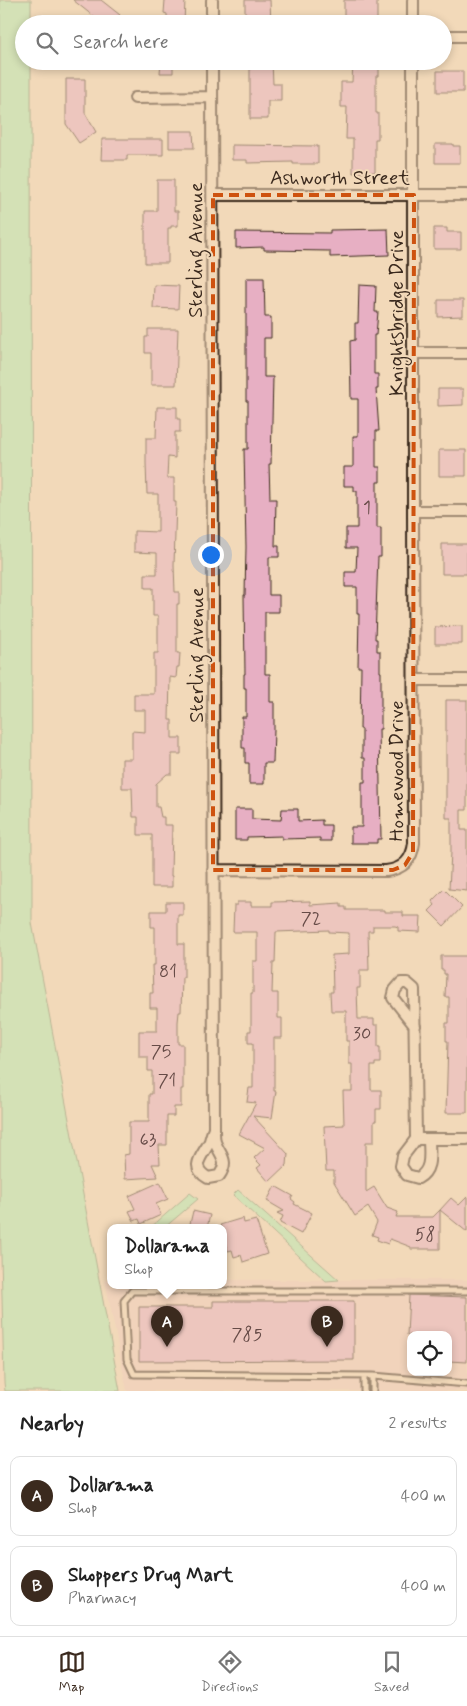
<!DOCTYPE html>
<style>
body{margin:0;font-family:Mynerve,sans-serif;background:#f2f2f2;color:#222}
.controls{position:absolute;right:15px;bottom:15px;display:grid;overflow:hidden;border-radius:10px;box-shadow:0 2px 8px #0003}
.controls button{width:45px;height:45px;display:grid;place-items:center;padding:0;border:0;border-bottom:1px solid #e0e0e0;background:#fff;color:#222;font:25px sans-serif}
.you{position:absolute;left:210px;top:554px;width:18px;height:18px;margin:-12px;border:4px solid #fff;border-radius:50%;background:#1a73e8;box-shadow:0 0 0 8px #1a73e833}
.badge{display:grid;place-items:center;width:32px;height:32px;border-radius:50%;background:#3b2a1e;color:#fff;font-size:16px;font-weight:700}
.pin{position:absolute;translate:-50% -41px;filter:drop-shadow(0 1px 2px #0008)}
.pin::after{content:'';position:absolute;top:26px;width:18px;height:15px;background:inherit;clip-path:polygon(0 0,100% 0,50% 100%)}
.popup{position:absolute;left:107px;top:1224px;width:120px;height:65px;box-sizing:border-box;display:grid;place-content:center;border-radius:10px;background:#fff;filter:drop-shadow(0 1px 4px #0005);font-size:16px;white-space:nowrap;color:#767676}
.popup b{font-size:19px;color:#222}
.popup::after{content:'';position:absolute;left:50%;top:100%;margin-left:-10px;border:10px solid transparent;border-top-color:#fff}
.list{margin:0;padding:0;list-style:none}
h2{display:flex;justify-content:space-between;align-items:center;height:65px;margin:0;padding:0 20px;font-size:21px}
h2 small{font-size:16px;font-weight:400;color:#767676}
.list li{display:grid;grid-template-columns:32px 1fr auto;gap:15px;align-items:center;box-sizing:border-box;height:80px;margin:0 10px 10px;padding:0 10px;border:1px solid #e0e0e0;border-radius:10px}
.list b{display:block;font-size:19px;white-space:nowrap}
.list p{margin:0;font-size:16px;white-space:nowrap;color:#767676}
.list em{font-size:16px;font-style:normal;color:#767676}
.icon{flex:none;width:28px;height:28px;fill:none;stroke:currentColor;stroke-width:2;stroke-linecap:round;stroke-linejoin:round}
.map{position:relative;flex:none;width:467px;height:1391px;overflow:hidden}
.search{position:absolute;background:#fff;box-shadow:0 2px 8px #0003;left:15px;right:15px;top:15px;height:55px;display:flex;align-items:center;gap:12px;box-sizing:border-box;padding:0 18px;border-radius:28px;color:#767676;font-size:19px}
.sheet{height:245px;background:#fff}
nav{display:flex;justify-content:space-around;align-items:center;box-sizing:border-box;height:70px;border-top:1px solid #e0e0e0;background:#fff;font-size:14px;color:#767676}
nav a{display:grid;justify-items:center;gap:2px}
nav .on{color:#3b2a1e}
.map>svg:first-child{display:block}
</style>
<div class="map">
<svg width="467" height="1391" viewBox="0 0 467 1391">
<rect width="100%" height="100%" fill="#f2d9b9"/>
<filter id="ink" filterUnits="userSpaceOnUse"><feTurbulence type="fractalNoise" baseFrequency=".02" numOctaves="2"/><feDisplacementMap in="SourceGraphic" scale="10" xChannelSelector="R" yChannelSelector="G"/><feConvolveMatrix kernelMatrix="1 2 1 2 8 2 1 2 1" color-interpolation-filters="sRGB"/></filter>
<g filter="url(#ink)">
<!-- built -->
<path fill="#efccbc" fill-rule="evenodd" d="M105 1280H111V1286H223V1280H467V1391H127ZM411 1335H448V1372H411Z"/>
<!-- green -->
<path fill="#afebb1" stroke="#758a68" d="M0 0H31V24H24V61H31L32 923 120 1391H5L4 1382 0 1213Z
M238 1190 339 1280 326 1281 233 1195Z
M190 1193 198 1199 164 1228H150Z"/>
<!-- building -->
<path fill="#e7afc3" stroke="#3b2a1e" d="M73 0H101L120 15 113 24H103Z
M165 0H185L184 24H167V14L164 13Z
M245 0H270L271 24H245Z
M344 0H377V24H344Z
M161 61H173V73H160Z
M250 61H272L273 84H281V101H268V119H250Z
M353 61H379V76H376V113H378V139H375V172L353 173V139H346L347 107H341V82H352Z
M437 71H463V92H437Z
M66 79H85V113L96 132 79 143 66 124Z
M169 131H193L194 148H169Z
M102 139H163V155H127V160H101Z
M435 144H453V146H460V163H435Z
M232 145 318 146V164H293V162L247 163V160H232Z
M157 180H174V211H178V226H171V228H168V263H145V211H157Z
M434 228H447V232H461V249H434Z
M388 229 389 255 330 257V251L264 250V247L236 248V232L330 233V230Z
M246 278H264L265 317H271V338H264V377H273L271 464H269L270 499H276L275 546H279V557H269V595H279V612H265V674H270V702H274V729L273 763H264V784H249V763H245V748H242V717H246V688H244V674H245L244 595H245L246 547 244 449H248V401H246Z
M154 285 179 286 178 309 153 308Z
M359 285 376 286 375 312H378L376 335H374V374H378V389H376L379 431H376V467H380V482H377V528H381V557H378L375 639H377V651H380V672H381V729H379L381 839H377V843H351V827H362V782H365V758H362V729H360L361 667H358L359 614H357V587H345V572H356L357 548H346V528H357V491H354V486H344V467H353V436H358V399H351L350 341 355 340V323H358Z
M438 300H463V316L438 317Z
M148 329H178L176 385H151V353H145V337H148Z
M438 389H463V405L438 406Z
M157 407H177V419H180V432H175V458L168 457 167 478H174V502H176L174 565 175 592H179V604H177V653H180L179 667H177L176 678 170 677 169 720H172V738H181V754H172V774H167L156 784V807H159L161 817H164V825H172L171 876H172V887H152V835H138V817H133L132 788H122V759H132V731L145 732V710H134V694H154V653H158V616H153V588H145V574H157V553L134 552V531L158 532V494H147L146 463V438H156Z
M439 450H466V476H439Z
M442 544H467V574H442Z
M462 626V644H435V627Z
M446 700H467V810H461V830H467V891L449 889 451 852V818H446Z
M235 809H252V819L281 820 282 809H298V821L322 820V825H331V841H320V838L282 839V836L247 837V840H235Z
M444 889 462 907 444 926 429 911 435 905 432 901Z
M310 901V905L341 903V907H346V910H385V912H403V916H421L420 932 398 931V927L395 926H373V931H368L369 970H360V988H357L358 1019H374V1025H378V1047H380V1063H375V1066H371V1090H381V1109H376V1121H374V1142H366V1192L374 1187 387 1208 398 1212 396 1217H433L440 1210V1249H411V1247L390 1239 388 1244 377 1240 378 1237 372 1235 377 1222 368 1207 355 1216 334 1182V1171H326L324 1126 344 1125 343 1091H352V1064H349V1041H346V1011H331L330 992H333L332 955 349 954V933L329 932V930L276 932 275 963H273L272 993H278V1018H282V1038H274V1091H276L272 1118 253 1116 288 1154 287 1165 269 1182 257 1168 261 1165 254 1158 265 1148 239 1134 256 1103 247 1102 249 1088H253V1043H248V1031H251V993H253V961H257V932H233L234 905H237V902H251V906H272V902Z
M166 902H183V915H178V944H184V977H182L181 1012H179L178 1022V1044H183V1089H181V1107H174V1116H167V1145H159L160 1164H152L158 1177 125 1179 124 1155 129 1154V1122H149V1094H152V1071H148V1057H139V1031H157V1008H150V993H153L152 965H155V927H151V911H166Z
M441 956H467V1113H446L448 1041H446V1023H449V997H445L446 974H444V970H441Z
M160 1182 168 1199 156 1204 161 1215 141 1224 139 1219 134 1221 129 1211 135 1209 129 1196Z
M275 1186 293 1196 291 1199 295 1202 294 1204 312 1213 301 1234 280 1223 283 1216 277 1213 284 1211 267 1201Z
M467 1197V1232L440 1210 451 1198 459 1205Z
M193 1211 210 1215 207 1228H189Z
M243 1218 244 1223 256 1220 267 1254 243 1262 241 1255 234 1257 232 1250 228 1251 223 1235V1228H221L220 1225Z
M409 1295 467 1297V1362L448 1361V1335H407Z
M213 1301H354V1360L139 1361V1307H213Z"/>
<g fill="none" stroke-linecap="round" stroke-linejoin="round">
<defs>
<path id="service" d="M467 1291H132L124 1301 127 1359 134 1374 373 1376 467 1384
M364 1376V1391
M373 1391V1376"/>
<path id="minor" d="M212 0V24
M413 0V24
M443 36H467
M212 61 214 1129C214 1133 214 1138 215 1142 220 1156 230 1160 219 1176L208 1178C188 1166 203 1156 210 1141 211 1137 212 1133 214 1129
M413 61V511H467
M135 98 212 97
M213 195H467
M414 353H467
M414 680H467
M213 870 386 871C403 869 412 860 414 843L413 511
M415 1026 393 998 395 990 401 983H407L414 989C415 1039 415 1089 416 1139H467
M416 1139 403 1156 401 1166 407 1175 418 1178C433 1170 429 1153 429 1139"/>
</defs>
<!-- service casing -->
<use href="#service" stroke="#3b2a1e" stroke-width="9"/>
<!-- minor casing -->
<use href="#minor" stroke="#3b2a1e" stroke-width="14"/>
<!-- service -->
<use href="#service" stroke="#f2d9b9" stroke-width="5"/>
<!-- minor -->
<use href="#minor" stroke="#f2d9b9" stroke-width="10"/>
</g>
</g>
<!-- marked area -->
<path d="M0 0H467V1391H0ZM213 195H414L413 852 405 865 393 870H213Z" fill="#f2d9b9" fill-opacity=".55" fill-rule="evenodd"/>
<path fill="none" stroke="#ce520f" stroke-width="4" stroke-dasharray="10 6" stroke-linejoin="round" d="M213 195H414L413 852 405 865 393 870H213Z"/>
<g text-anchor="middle" stroke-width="4" stroke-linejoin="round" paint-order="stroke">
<!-- number labels -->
<g font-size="18" fill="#664b47">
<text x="367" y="513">1</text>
<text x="311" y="924">72</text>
<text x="168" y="977">81</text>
<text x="362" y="1039">30</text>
<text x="161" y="1057">75</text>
<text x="167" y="1086">71</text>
<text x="148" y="1145">63</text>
<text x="425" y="1240">58</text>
<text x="247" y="1340">785</text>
</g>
<!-- street labels -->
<g font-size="20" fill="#3b2a1e" stroke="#f2d9b9">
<text x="340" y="184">Ashworth Street</text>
<text transform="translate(195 250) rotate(-90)" y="7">Sterling Avenue</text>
<text transform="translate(396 313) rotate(-90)" y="7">Knightsbridge Drive</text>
<text transform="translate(196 655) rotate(-90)" y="7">Sterling Avenue</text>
<text transform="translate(396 771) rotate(-90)" y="7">Homewood Drive</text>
</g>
</g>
</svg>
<div class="controls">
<button><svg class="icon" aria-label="locate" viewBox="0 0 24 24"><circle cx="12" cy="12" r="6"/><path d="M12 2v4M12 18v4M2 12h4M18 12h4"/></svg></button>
</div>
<div class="you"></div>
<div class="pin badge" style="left:167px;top:1347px">A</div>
<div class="popup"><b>Dollarama</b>Shop</div>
<div class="pin badge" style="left:327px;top:1347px">B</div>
<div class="search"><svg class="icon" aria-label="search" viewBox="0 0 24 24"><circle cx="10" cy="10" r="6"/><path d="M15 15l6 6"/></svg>Search here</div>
</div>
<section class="sheet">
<h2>Nearby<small>2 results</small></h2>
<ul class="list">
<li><span class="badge">A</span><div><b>Dollarama</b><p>Shop</p></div><em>400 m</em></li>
<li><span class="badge">B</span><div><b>Shoppers Drug Mart</b><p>Pharmacy</p></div><em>400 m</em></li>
</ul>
</section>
<nav>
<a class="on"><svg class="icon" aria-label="map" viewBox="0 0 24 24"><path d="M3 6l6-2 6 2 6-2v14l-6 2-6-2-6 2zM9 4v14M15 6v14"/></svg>Map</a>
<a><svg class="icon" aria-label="directions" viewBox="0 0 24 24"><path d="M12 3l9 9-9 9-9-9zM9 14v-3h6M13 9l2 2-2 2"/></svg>Directions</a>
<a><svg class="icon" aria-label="saved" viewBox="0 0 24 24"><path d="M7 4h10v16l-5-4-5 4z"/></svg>Saved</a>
</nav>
